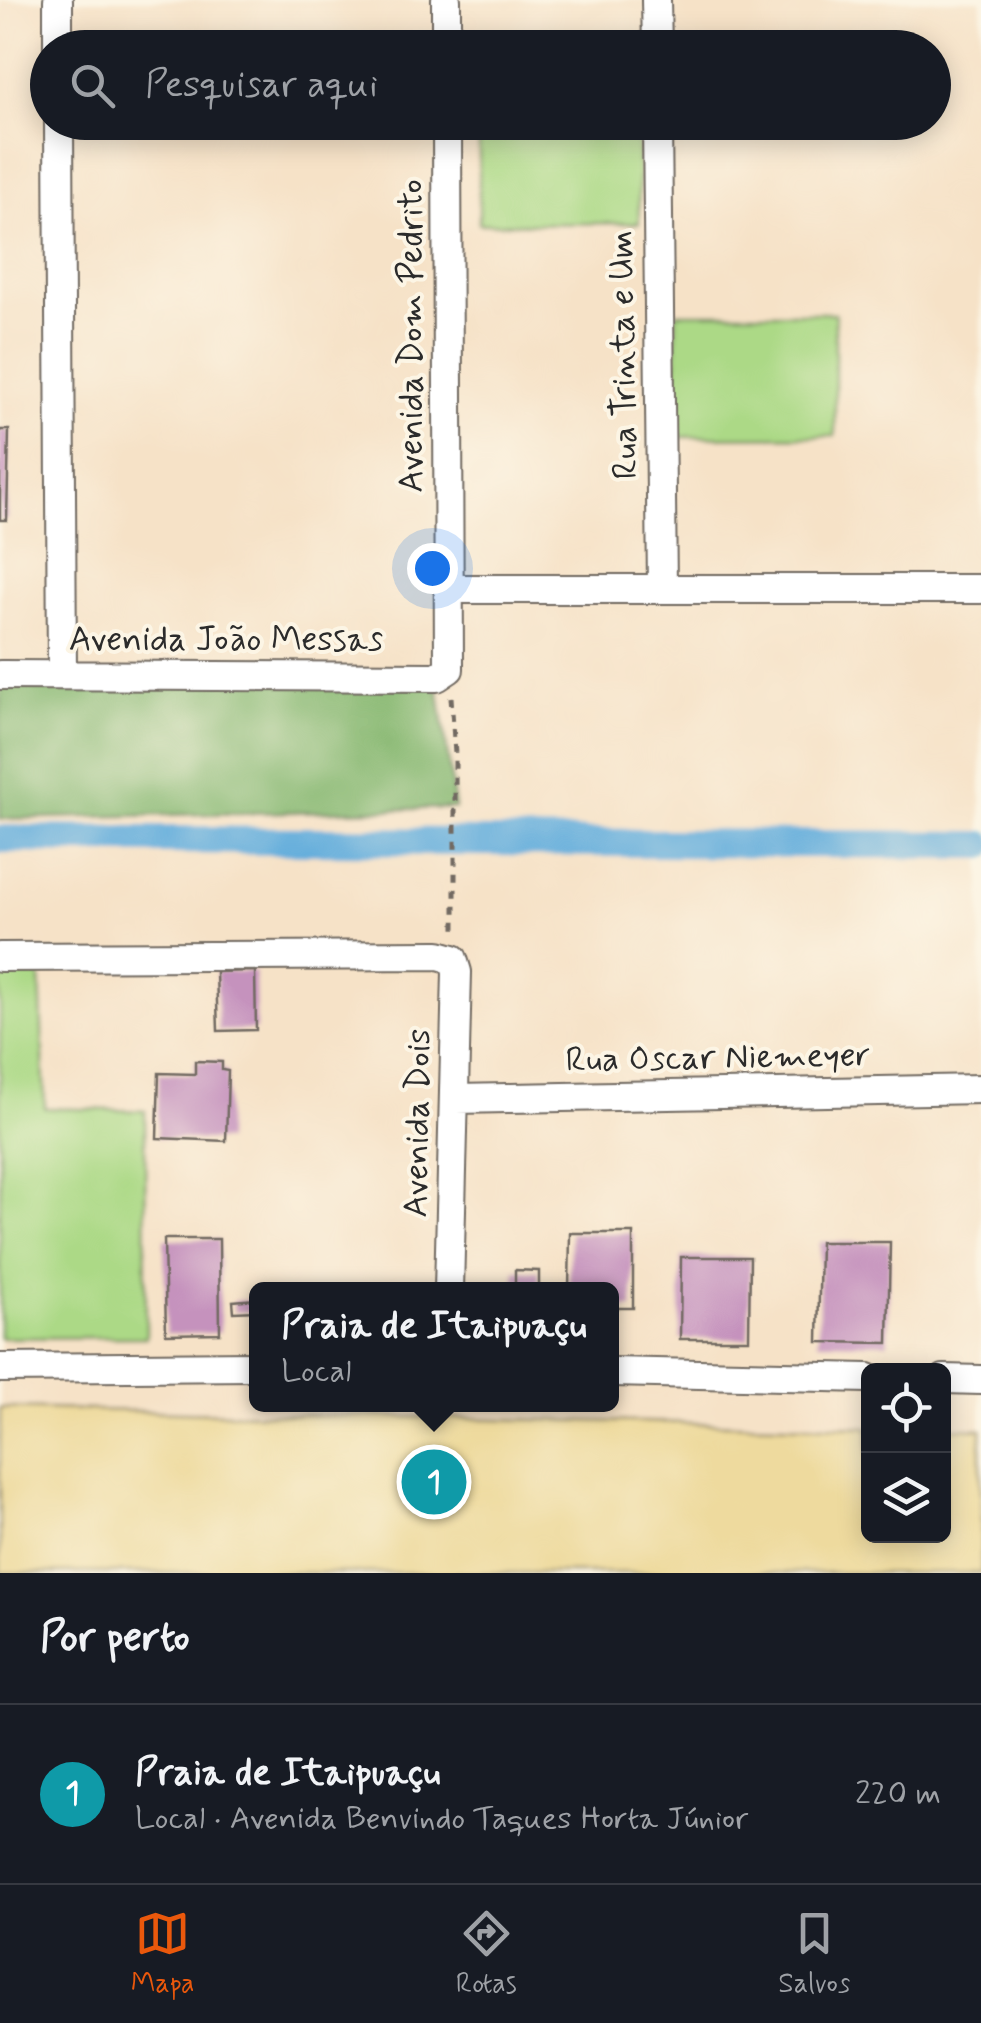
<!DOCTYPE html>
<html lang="pt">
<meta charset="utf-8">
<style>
body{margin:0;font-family:Mynerve,sans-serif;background:#20242c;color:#f1f3f6}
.controls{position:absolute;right:30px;bottom:30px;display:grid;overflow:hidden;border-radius:15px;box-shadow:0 5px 25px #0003}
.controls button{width:90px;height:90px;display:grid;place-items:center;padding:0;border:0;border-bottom:2px solid #363941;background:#171b24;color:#f1f3f6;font:50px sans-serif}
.you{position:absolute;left:432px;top:568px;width:35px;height:35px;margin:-25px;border:8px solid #fff;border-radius:50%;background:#1a73e8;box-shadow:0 0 0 15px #1a73e833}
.badge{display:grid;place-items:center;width:65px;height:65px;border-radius:50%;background:#ea580c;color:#fff;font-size:32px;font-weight:700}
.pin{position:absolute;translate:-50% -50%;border:5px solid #fff;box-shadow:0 2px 10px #0006}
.popup{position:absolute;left:249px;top:1282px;width:370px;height:130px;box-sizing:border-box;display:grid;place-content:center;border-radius:15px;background:#171b24;filter:drop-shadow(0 2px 8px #0005);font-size:32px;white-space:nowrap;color:#9ea1a6}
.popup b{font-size:38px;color:#f1f3f6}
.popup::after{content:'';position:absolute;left:50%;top:100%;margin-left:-20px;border:20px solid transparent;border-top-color:#171b24}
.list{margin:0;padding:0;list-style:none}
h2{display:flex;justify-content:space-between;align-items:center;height:130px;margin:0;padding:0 40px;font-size:42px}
h2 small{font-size:32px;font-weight:400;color:#9ea1a6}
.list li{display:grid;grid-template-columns:65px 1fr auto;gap:30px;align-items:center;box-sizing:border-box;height:180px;padding:0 40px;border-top:2px solid #363941}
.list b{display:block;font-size:38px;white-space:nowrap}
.list p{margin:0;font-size:32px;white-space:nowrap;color:#9ea1a6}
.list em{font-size:32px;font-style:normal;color:#9ea1a6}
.icon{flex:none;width:55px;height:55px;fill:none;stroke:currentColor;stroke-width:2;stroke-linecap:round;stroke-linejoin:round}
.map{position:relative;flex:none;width:981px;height:1573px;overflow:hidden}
.search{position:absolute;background:#171b24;box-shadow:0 5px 25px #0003;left:30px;right:30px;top:30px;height:110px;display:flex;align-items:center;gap:25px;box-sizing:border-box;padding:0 35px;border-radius:55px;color:#9ea1a6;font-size:38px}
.sheet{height:310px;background:#171b24}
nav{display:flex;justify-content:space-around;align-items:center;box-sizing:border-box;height:140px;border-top:2px solid #363941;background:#171b24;font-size:28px;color:#9ea1a6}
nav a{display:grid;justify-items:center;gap:5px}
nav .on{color:#ea580c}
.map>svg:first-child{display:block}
</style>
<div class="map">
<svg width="981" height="1573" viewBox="0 0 981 1573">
<rect width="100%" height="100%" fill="#fcf5e5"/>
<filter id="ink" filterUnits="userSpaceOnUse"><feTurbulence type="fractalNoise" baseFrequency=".01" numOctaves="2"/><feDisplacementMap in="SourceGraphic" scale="20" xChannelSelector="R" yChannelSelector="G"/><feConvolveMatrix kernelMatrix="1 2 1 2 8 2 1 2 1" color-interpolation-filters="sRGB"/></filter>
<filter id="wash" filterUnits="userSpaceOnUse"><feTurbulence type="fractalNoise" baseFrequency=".0048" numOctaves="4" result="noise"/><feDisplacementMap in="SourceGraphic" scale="40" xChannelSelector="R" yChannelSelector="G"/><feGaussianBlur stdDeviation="2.25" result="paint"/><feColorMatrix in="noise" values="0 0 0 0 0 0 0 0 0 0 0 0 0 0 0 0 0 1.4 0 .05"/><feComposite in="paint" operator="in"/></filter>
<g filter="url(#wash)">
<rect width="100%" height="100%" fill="#f6e2c7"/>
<!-- green -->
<path fill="#acd986" stroke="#6c8258" stroke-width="2.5" d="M479 123H638L639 223 479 224Z
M676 313H835V436L676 437Z
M0 975H40L45 1108 145 1111 146 1337 0 1338Z"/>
<!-- forest -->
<path fill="#89b973" stroke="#5a724f" stroke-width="2.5" d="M437 677 455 808 0 819V679Z"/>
<!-- sand -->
<path fill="#eeda9e" stroke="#8c8264" stroke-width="2.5" d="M0 1408 868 1427V1536H944V1428L981 1429V1573H0Z"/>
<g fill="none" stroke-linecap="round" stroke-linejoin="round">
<!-- canal -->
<path stroke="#64addc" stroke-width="28" d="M0 839 981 845"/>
</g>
<g id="blocks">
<!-- building -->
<path fill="#c592bd" d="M0 430H9L7 520H0Z
M255 971 256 1030 218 1031 216 972Z
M195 1061 222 1062V1070L228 1071 226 1141 157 1138 159 1073 195 1074Z
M570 1233H633V1308H612V1290H569Z
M164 1239H219L220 1333 166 1334Z
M820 1242H890L888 1343 818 1342Z
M681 1257H750L749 1339H680Z
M515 1270 539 1271V1290H515Z
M256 1299V1311L234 1312 233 1301Z"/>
</g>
</g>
<g filter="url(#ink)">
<use href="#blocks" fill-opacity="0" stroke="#726b62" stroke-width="2.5"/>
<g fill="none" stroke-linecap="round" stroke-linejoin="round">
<defs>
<path id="street" d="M58 0V48
M446 0V48
M656 0 657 48
M59 122 62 674
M657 122 662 587
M448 589H981
M0 675 437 677 449 669 447 122
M0 957 439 955 453 959 457 972 449 1290
M456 1099 981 1089
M0 1368 256 1366
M612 1372 868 1378
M944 1379 981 1380"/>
</defs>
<!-- street casing -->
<use href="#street" stroke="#726b62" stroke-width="32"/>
<!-- path -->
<path stroke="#726b62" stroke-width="5" stroke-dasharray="8 8" stroke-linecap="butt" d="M451 697 455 754V931"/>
<!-- street -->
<use href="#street" stroke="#fff" stroke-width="28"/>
</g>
</g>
<g text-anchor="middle" stroke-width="8" stroke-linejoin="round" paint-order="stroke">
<!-- street labels -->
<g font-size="35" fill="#2b2b2b" stroke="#fcf5e5">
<text transform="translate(410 336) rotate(-90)" y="12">Avenida Dom Pedrito</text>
<text transform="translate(622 355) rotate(-91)" y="12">Rua Trinta e Um</text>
<text x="226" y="650">Avenida João Messas</text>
<text transform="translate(718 1056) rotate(-1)" y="12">Rua Oscar Niemeyer</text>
<text transform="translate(416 1123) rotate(-89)" y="12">Avenida Dois</text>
</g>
</g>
</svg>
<div class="controls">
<button><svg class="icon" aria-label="locate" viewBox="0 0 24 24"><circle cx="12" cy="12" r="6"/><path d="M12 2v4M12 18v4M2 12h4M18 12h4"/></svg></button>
<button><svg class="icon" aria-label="layers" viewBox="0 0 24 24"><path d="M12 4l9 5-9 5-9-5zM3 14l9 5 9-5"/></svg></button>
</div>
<div class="you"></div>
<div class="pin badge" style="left:434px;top:1482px;background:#0f9aa8">1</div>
<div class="popup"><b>Praia de Itaipuaçu</b>Local</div>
<div class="search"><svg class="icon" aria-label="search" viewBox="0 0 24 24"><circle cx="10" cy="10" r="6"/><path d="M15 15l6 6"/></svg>Pesquisar aqui</div>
</div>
<section class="sheet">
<h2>Por perto<small></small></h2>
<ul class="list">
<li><span class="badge" style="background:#0f9aa8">1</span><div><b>Praia de Itaipuaçu</b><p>Local · Avenida Benvindo Taques Horta Júnior</p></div><em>220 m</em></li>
</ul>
</section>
<nav>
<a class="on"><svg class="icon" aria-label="map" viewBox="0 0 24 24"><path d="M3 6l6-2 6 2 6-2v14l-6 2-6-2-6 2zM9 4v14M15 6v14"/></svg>Mapa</a>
<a><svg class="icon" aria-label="directions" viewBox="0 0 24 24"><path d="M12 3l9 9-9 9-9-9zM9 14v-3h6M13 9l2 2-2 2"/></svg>Rotas</a>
<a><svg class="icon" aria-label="saved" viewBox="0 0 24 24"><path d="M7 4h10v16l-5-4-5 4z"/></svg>Salvos</a>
</nav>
